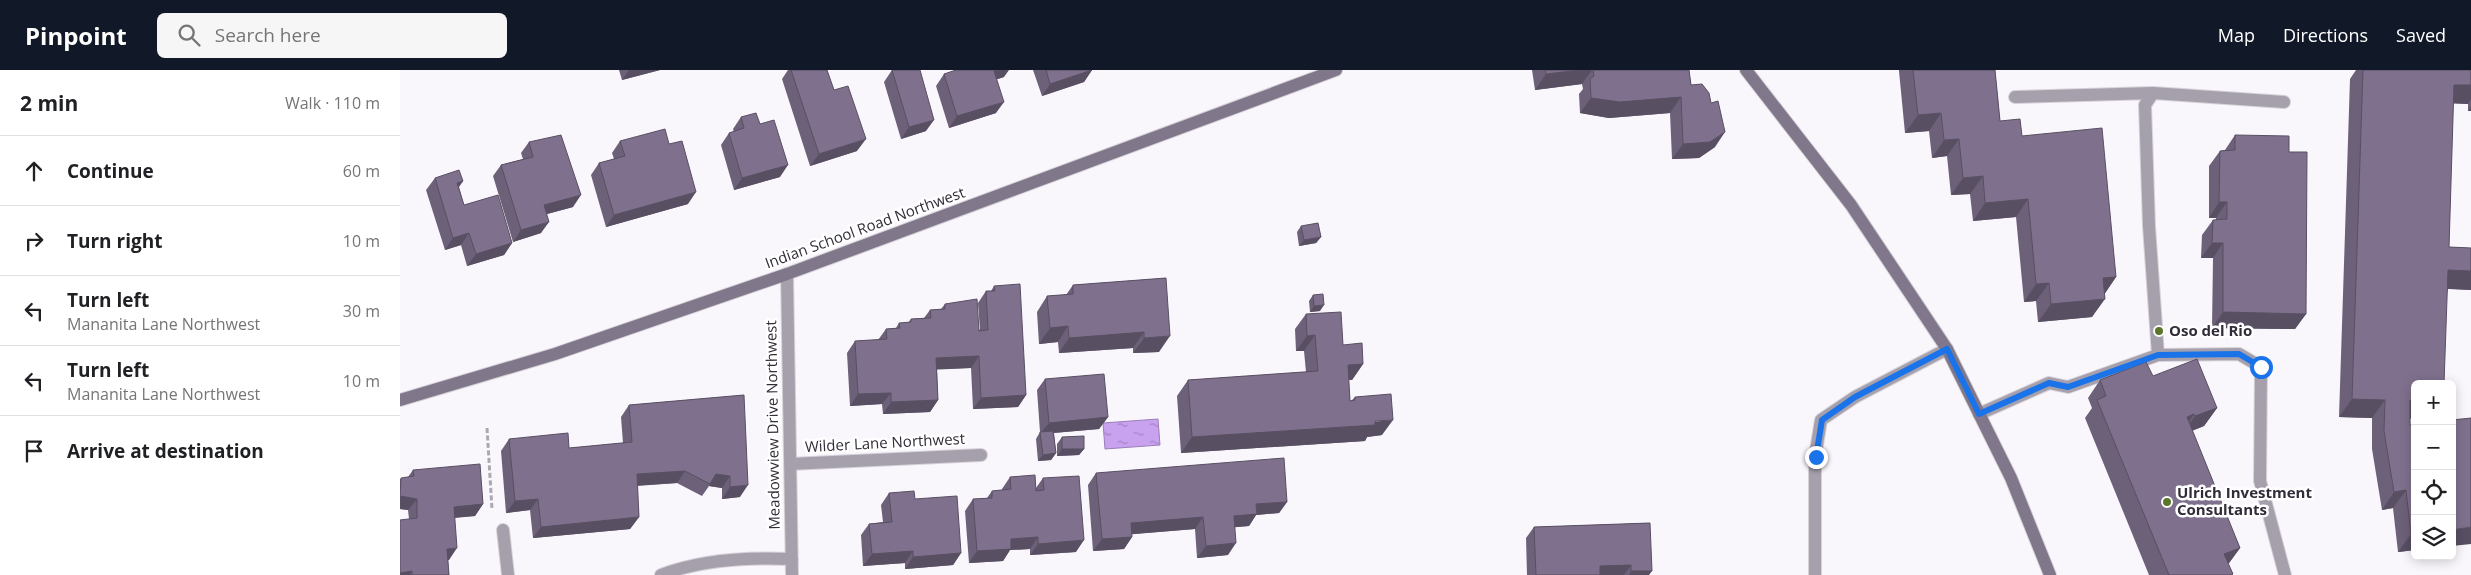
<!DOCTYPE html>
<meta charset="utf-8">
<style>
body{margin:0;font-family:"Open Sans",sans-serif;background:#f6f6f6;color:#202124}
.controls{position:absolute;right:15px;bottom:15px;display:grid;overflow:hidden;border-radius:8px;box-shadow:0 2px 12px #0003}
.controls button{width:45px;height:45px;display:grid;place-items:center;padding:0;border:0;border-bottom:1px solid #e0e0e0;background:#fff;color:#202124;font:25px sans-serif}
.stop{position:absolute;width:15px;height:15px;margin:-11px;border:4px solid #1a73e8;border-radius:50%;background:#fff}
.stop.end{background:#1a73e8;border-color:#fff;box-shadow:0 1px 5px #0008}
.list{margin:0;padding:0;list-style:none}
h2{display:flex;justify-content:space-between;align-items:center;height:65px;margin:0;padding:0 20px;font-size:21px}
h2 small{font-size:16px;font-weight:400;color:#757577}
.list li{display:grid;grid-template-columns:32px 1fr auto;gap:15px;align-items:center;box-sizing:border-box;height:70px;padding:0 20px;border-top:1px solid #e0e0e0}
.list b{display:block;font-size:19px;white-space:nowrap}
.list p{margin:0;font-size:16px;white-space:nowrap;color:#757577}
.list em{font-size:16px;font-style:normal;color:#757577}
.icon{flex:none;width:28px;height:28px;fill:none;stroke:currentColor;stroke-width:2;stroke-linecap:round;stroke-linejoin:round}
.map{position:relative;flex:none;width:2071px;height:505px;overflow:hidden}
header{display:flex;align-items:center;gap:30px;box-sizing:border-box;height:70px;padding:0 25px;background:#111827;color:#fff}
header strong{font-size:24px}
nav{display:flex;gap:28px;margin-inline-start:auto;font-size:18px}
.search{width:350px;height:45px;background:#f6f6f6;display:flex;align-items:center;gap:12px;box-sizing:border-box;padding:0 18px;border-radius:8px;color:#757577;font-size:19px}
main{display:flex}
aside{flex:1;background:#fff}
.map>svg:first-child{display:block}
</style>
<header>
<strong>Pinpoint</strong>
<div class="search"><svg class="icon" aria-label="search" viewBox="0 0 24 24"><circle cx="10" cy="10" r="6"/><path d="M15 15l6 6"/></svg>Search here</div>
<nav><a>Map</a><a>Directions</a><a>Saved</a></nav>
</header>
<main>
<aside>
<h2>2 min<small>Walk · 110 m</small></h2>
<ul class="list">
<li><svg class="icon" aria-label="ahead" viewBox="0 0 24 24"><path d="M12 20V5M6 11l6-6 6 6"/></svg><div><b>Continue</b></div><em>60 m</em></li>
<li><svg class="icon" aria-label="right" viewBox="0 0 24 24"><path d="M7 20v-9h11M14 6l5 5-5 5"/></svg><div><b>Turn right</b></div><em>10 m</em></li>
<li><svg class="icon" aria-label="left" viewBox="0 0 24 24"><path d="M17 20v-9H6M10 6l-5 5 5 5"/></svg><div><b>Turn left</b><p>Mananita Lane Northwest</p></div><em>30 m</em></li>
<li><svg class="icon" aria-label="left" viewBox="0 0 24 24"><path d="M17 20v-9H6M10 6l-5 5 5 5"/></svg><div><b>Turn left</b><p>Mananita Lane Northwest</p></div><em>10 m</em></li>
<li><svg class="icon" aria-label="arrive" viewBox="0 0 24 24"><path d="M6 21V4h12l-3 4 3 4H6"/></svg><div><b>Arrive at destination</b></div></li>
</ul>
</aside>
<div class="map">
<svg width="2071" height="505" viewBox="0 0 2071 505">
<defs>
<pattern id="water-ripples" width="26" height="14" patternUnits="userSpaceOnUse" patternTransform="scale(1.25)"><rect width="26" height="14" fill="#c8a1ef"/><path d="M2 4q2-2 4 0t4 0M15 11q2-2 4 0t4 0" fill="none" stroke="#a383c3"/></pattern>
</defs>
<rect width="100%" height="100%" fill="#f9f6fc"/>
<!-- water -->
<path fill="url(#water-ripples)" stroke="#9b7eb8" d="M758 349 760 375 705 379 703 353Z"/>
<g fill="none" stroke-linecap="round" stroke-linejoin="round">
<defs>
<path id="service" d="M1615 27 1753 23
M1758 285 1749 156 1745 35 1753 23 1884 32
M1579 344 1649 313 1668 317 1758 285 1839 284 1861 297 1860 411 1885 505
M103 460 108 505"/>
<path id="minor" d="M387 204 392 505
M390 394 581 385
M261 505C302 489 348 487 392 489
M1415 505V387L1421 350 1455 327 1547 279"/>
<path id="secondary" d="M1346 0 1451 135 1547 279 1611 408 1650 505
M0 330 155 284 387 204 936 0"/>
</defs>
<!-- service casing -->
<use href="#service" stroke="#d5d2d9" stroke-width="14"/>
<!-- minor casing -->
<use href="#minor" stroke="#d5d2d9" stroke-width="14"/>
<!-- secondary casing -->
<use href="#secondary" stroke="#d5d2d9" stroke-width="14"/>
<!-- path -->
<path stroke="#aca8b0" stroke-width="3" stroke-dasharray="5 2.5" stroke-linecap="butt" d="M87 358 92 439"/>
<!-- service -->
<use href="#service" stroke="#a6a0ad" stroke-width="12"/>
<!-- minor -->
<use href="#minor" stroke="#a6a0ad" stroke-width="12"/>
<!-- secondary -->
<use href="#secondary" stroke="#80778a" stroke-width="12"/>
</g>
<!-- wall -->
<path fill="#6d6179" d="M219 0H260L222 10Z
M388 0H427L434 20 457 81 410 96 382 9Z
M492 0 526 61 501 69 484 12Z
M633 0H692L684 12 642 26Z
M1132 0H1289L1291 15 1315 77 1299 88 1272 89 1270 43 1209 48 1180 43 1179 24 1183 19 1182 14 1135 20Z
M1499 0H1595L1600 51 1622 66 1716 207 1704 224 1692 247 1638 252 1636 231 1624 232 1616 147 1573 151 1570 124 1551 125 1547 86 1532 88 1529 61 1505 63 1499 1Z
M1956 0H2071V41H2068V34L2053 33 2049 177 2071 178V220L2048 219 2010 349 2015 480 1998 482 1993 438 1982 440 1972 379V348L1939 347 1950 9Z
M544 4 604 7 597 9 596 43 549 58 536 16Z
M341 47 360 54 380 107 334 120 321 75 329 63 334 62 333 59Z
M1835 65 1889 82 1906 244 1895 259 1812 258 1813 188H1801L1802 165 1813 150H1816V148H1809V96L1820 81 1825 80Z
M220 71 288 134 206 157 191 105 199 93 214 89 212 83Z
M129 72 173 137 147 144 141 163 113 172 93 106 101 95 123 89 121 83Z
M35 108 63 111 59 117 64 135 112 173 104 185 67 196 61 175 45 180 26 120Z
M901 156 921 167 916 173 899 176 897 162Z
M766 208 759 282 733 283V278L659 283 658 272 639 274 637 242 647 226 666 225 673 215Z
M594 216 626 325 618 337 573 339 571 298 537 299 538 330 530 342 483 344 482 334 450 336 447 283 455 271 478 270 486 259 496 258 499 253H508L511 249 524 248 530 240 541 239 545 234 580 260 578 233 586 221H591Z
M913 225 920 241 910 242 909 231Z
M906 244 943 275 963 294 952 310H948L950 331 952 330 955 327 982 365 967 367 965 371 781 383 777 326 788 310 906 302 904 281H896L895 259Z
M1753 306 1817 338 1804 356 1792 361 1840 478 1828 494 1832 505H1749L1685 348 1692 338 1688 328 1700 310Z
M645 309 708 347 699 359 654 363 656 383 651 390 638 391 636 369 640 362 637 320Z
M344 325 340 427 322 429V418L309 416 302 426 277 413 237 416 239 447 230 459 133 468 130 440 106 443 101 381 109 369 169 378 223 373 221 347 229 335Z
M662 367 684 379 679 385 657 386V374Z
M13 400 83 434 75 446 55 448 49 490H48L49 505H0L9 449 8 440 0 439V409L8 407Z
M696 403 887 432 879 443 856 445 849 456 835 457 828 485 797 488 795 459 732 464V467L724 479 693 481 688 415Z
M610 407 636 418 643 408 676 482 630 485V479L610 480 603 491 569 493 565 441 573 429 587 428 592 421 602 420V419Z
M489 423 515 429 561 483 553 495 505 499V493L463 496 461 465 469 454 483 452 481 435Z
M1250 453 1249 505H1127L1126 468 1134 457Z"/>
<!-- shaded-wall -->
<path fill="#594f63" d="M229 0H260L222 10Z
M598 0H609L604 7 586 13 594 1Z
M692 0 684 12 642 26 650 14Z
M1181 0H1192L1182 14 1135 20 1146 4Z
M2054 15H2071V29L2068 34 2041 33Z
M1281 27 1270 43 1209 48 1180 43 1191 28Z
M604 32 596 43 549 58 557 46Z
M2071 36V41H2068Z
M1541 43 1529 61 1505 63 1518 45Z
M534 50 526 61 501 69 509 57Z
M1325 62 1315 77 1299 88 1272 89 1283 74Z
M466 69 457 81 410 96 419 84Z
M1559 69 1547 86 1532 88 1544 70Z
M388 95 380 107 334 120 342 108Z
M1583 106 1570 124 1551 125 1563 108Z
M63 111 54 123 57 113Z
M296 122 288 134 206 157 214 145Z
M181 125 173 137 136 147 144 135Z
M1628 129 1616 147 1573 151 1585 133Z
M1819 132H1827L1816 148H1809Z
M149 152 141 163 113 172 121 160Z
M69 163 61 175 45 180 53 168Z
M921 167 916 173 899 176 904 170Z
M112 173 104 185 67 196 76 184Z
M1812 173H1823L1813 188H1801Z
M2048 200 2071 201V220L2036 218Z
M1716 207 1704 225 1703 208Z
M1649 213 1636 231 1624 232 1636 214Z
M1705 229 1692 247 1638 252 1651 234Z
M924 235 920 241 910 242 914 236Z
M1823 242 1906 244 1895 259 1812 258Z
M668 256 658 272 639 274 650 258Z
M744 262 733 278 659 283 669 268Z
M915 265 904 281H896L907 266Z
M770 266 759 282 733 283 744 268Z
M579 286 571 298 528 300 536 288Z
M963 294 952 310H937L948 295Z
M491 323 482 334 450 336 458 324Z
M626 325 618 337 573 339 581 328Z
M1952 329 1985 330 1972 348 1939 347Z
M538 330 530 342 483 344 491 332Z
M2010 330 2015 331V349L1998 348Z
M1817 338 1804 356 1783 364 1795 346Z
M1794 344 1782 362 1787 347Z
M708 347 699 359 640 364 649 353Z
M993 350 982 365 967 367 965 371 781 383 792 367Z
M662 379H684L679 385 657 386Z
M656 383 651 390 638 391 643 385Z
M285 401 277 413 229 416 237 404Z
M316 404 330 406 322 418 309 416Z
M348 415 340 427 322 429 330 417Z
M2006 420 1993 438 1982 440 1994 422Z
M0 426 17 429 8 440 0 439Z
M138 429 130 440 106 443 115 431Z
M887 432 879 443 856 445 849 456 826 458 834 446 856 434Z
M83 434 75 446 46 448 54 437Z
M239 447 230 459 133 468 141 457Z
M803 447 795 459 723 465 731 453Z
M2071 457V474L2052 476V460Z
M2011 464H2015V480L1998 482Z
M638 467 630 479 610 480 603 491 569 493 577 481 611 469Z
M732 467 724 479 693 481 702 469Z
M684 470 676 482 630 485 638 474Z
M836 473 828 485 797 488 806 476Z
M57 478 49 490 39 491 47 479Z
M1840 478 1827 496 1824 484Z
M513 481 505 493 463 496 472 484Z
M561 483 553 495 505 499 513 487Z
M1231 495 1224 505H1194L1200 496Z
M12 501 10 505H0V503Z
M1231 501H1252L1249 505H1229Z"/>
<!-- building -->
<path fill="#7f718d" stroke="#594f63" d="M391 0H427L434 20 448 16 466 69 419 84Z
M492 0H520L534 50 509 57Z
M556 0H598L594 1 604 32 557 46 544 4Z
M646 0H692L650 14Z
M1145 0H1181L1146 4Z
M1193 0H1289L1291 15 1302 14 1309 23 1311 33 1318 31 1325 62 1310 72 1283 74 1281 27 1220 32 1191 28 1190 9 1194 6Z
M1513 0H1595L1600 51 1620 49 1622 66 1702 58 1716 207 1703 208 1705 229 1651 234 1649 213 1636 214 1628 129 1585 133 1583 106 1563 108 1559 69 1544 70 1541 43 1518 45Z
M1963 0H2071V15H2054L2049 177 2071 178V201L2048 200 2044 314H2015V331L2010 330V355H2015V464H2011L2006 420 1994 422 1984 361 1985 330 1952 329Z
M356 43 360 54 374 50 388 95 342 108 329 63 344 58 341 47Z
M265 59 269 74 282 71 296 122 214 145 199 93 225 86 220 71Z
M161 65 181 125 144 135 149 152 121 160 101 95 133 87 129 72Z
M1835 65 1889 66V82H1907L1906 244 1823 242V173H1812L1813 150 1827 149V132H1819L1820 81 1835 80Z
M59 100 63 111 57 113 64 135 98 125 112 173 76 184 69 163 53 168 35 108Z
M918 153 921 167 904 170 901 156Z
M766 208 770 266 744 268V262L669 268 668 256 650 258 647 226 673 224V215Z
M620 214 626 325 581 328 579 286 536 288 538 330 491 332V323L458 324 455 271 487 269 486 259 500 258 499 253 511 252V249L531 248 530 240 545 239V234L577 229 579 261 588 260 586 221H595L594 216Z
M923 224 924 235 914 236 913 225Z
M941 242 943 275 962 273 963 294 948 295 950 331 955 330V327L991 324 993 350 975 351V355L792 367 788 310 918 301 915 265 907 266 906 244Z
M1797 289 1817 338 1795 346 1794 344 1787 347 1840 478 1824 484 1833 504 1831 505H1769L1697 330 1706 326 1700 310 1746 292 1753 306Z
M704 304 708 347 649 353 645 309Z
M344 325 348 415 330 417V406L316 404 310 414 285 401 237 404 239 447 141 457 138 429 115 431 109 369 168 363 169 378 232 372 229 335Z
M2071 348V457L2052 460V350Z
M653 361 656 383 643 385 640 362Z
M684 366V379H662V367Z
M884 388 887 432 856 434 857 444 834 446 836 473 806 476 803 447 731 453 732 467 702 469 696 403Z
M80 394 83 434 54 437 57 478 47 479 49 505H12V501L0 503V450L17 448V429L0 426 1 408 14 406 13 400Z
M635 405 636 421 644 420 643 408 679 406 684 470 638 474V467L611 469V479L577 481 573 429 592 428V421L611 419 610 407Z
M514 421 515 429 557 426 561 483 513 487V481L472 484 469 454 492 452 489 423Z
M1250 453 1252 501H1231V495L1200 496V505H1136L1134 457Z"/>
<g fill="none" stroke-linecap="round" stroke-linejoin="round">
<!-- route -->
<path stroke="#1a73e8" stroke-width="6" d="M1416 387 1422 350 1455 327 1547 279 1579 344 1649 313 1668 317 1758 285 1839 284 1861 297"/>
</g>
<!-- markers -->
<g fill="#5a762a" stroke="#fff" stroke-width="2">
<circle cx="1759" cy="261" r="5"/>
<circle cx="1767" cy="432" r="5"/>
</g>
<g text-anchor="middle" stroke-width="5" stroke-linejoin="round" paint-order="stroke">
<!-- street labels -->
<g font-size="15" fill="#322c38" stroke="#fff">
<text transform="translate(465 158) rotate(-20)" y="5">Indian School Road Northwest</text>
<text transform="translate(373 355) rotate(-91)" y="5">Meadowview Drive Northwest</text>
<text transform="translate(485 373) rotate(-3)" y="5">Wilder Lane Northwest</text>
</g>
<!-- poi labels -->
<g font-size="15" font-weight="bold" fill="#322c38" stroke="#fff" text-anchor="start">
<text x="1769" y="266">Oso del Rio</text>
<text x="1777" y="428">Ulrich Investment<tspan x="1777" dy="17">Consultants</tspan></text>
</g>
</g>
</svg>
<div class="controls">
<button>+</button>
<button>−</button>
<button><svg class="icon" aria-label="locate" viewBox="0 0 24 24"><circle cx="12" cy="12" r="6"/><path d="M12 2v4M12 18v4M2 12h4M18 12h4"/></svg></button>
<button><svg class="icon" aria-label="layers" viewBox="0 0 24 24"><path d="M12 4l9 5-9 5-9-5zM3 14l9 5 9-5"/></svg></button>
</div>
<div class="stop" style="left:1861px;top:297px"></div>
<div class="stop end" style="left:1416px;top:387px"></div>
</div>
</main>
